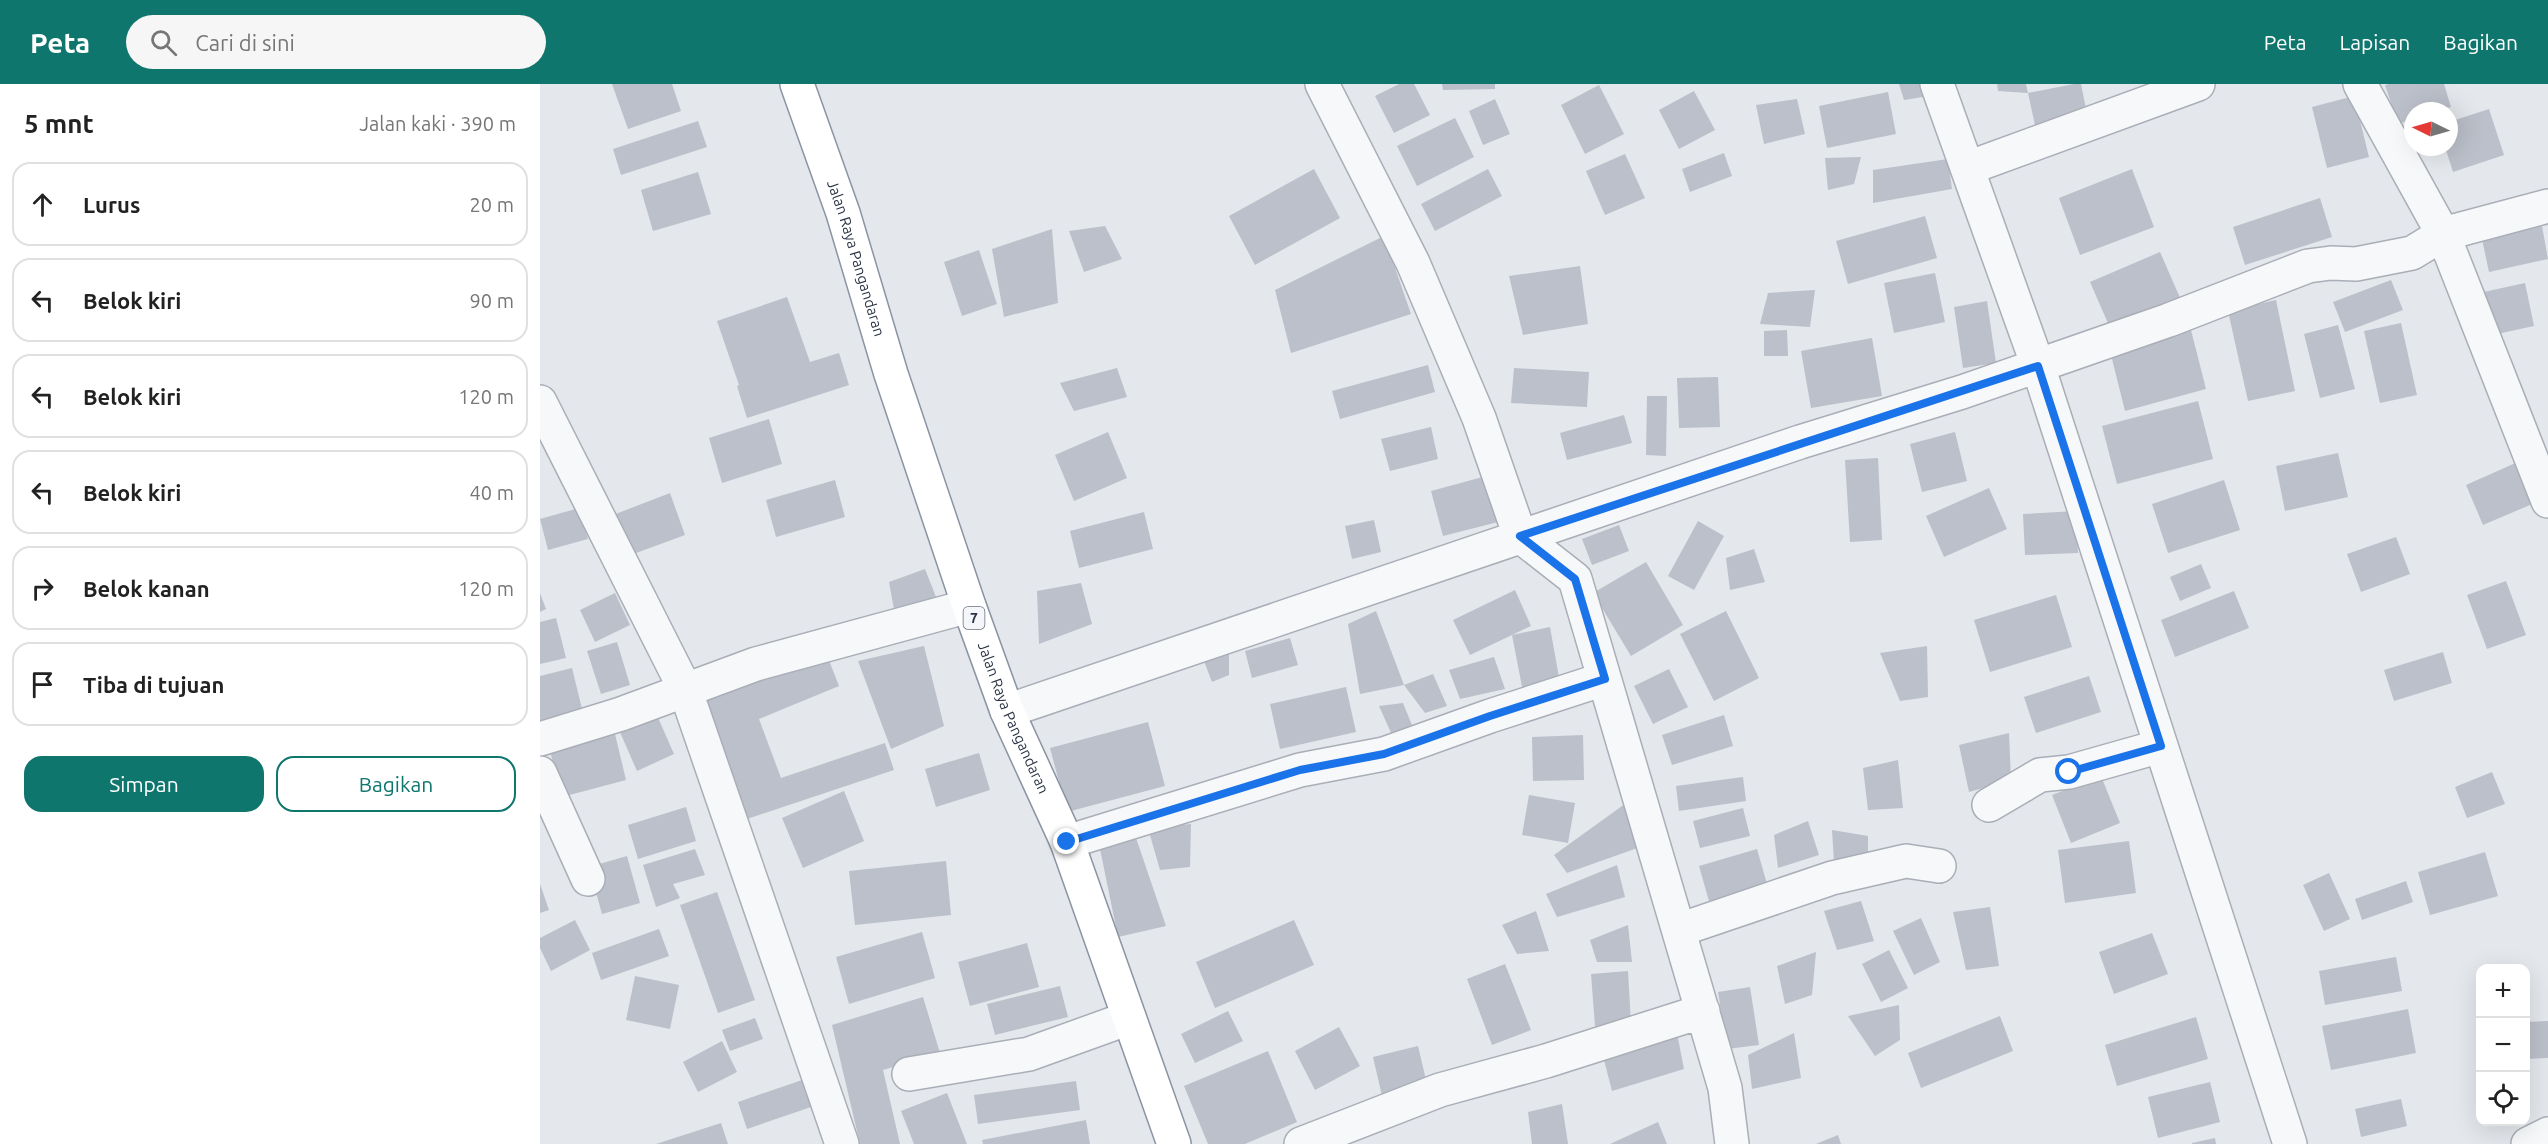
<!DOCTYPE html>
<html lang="id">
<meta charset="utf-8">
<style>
body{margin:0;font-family:Ubuntu,sans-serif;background:#f6f6f6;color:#222}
.controls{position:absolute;right:18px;bottom:18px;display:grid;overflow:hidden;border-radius:12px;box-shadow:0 6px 24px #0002}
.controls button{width:54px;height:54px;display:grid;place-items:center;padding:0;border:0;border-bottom:2px solid #e0e0e0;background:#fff;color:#222;font:30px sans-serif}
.compass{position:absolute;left:1864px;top:18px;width:54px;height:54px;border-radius:50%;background:#fff;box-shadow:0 6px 24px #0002;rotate:275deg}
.stop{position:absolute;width:18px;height:18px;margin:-14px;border:4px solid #1a73e8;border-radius:50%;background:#fff}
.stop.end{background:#1a73e8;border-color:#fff;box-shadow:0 2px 6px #0008}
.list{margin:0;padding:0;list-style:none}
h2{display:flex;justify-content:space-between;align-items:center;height:78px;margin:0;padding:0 24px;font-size:26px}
h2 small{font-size:20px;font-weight:400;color:#767676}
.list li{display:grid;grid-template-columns:39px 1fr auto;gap:18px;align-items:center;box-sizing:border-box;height:84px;margin:0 12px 12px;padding:0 12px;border:2px solid #e0e0e0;border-radius:18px}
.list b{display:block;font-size:22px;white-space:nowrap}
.list em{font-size:20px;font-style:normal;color:#767676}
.actions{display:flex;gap:12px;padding:18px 24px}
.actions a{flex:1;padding:14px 0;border:2px solid #0f766e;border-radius:18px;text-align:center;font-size:21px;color:#0f766e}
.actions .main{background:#0f766e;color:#fff}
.icon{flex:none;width:33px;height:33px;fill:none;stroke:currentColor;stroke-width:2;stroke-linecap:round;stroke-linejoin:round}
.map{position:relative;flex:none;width:2008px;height:1060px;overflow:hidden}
header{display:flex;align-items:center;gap:36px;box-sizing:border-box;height:84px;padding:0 30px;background:#0f766e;color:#fff}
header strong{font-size:28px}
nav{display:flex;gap:33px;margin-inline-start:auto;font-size:21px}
.search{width:420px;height:54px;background:#f6f6f6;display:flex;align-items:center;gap:15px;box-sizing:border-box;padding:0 21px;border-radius:33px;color:#767676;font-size:22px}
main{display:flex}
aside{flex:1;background:#fff}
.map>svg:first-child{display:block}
</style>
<header>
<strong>Peta</strong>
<div class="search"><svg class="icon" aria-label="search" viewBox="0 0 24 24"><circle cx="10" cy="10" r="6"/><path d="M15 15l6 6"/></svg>Cari di sini</div>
<nav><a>Peta</a><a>Lapisan</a><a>Bagikan</a></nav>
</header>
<main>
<aside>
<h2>5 mnt<small>Jalan kaki · 390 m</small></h2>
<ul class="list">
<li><svg class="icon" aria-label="ahead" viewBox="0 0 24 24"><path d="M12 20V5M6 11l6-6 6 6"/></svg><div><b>Lurus</b></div><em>20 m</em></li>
<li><svg class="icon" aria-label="left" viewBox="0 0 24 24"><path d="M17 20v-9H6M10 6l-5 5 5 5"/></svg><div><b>Belok kiri</b></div><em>90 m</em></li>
<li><svg class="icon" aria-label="left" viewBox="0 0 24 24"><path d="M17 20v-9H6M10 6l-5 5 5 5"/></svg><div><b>Belok kiri</b></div><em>120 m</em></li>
<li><svg class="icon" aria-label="left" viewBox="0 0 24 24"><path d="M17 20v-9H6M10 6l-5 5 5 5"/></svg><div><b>Belok kiri</b></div><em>40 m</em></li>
<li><svg class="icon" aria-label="right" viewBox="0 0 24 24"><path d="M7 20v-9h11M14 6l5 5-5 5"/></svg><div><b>Belok kanan</b></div><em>120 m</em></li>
<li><svg class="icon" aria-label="arrive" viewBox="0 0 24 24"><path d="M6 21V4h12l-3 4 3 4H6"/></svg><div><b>Tiba di tujuan</b></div></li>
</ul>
<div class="actions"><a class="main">Simpan</a><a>Bagikan</a></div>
</aside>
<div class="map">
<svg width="2008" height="1060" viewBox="0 0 2008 1060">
<rect width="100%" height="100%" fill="#e4e7ec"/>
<!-- building -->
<path fill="#bbc0ca" d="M72 0H132L141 27 88 45Z
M859 0H874L890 31 854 49 835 12Z
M902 0H955V5L903 6Z
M1359 0H1385L1389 12 1364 16Z
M1457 0H1486L1488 9 1458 7Z
M1534 0H1541L1548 35 1496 46 1488 9Z
M1849 0H1904L1911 23 1898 27H1873V35L1858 40 1845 1Z
M1059 1 1084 50 1045 70 1021 21Z
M1154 7 1175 46 1139 65 1119 26Z
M1348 8 1356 50 1287 64 1279 22Z
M1814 12 1829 73 1787 84 1772 23Z
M955 15 970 50 943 61 929 27Z
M1257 15 1265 50 1224 60 1216 21Z
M1949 25 1964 71 1913 88 1905 63H1909V38Z
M915 34 934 73 877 102 857 62Z
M158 37 167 63 81 91 73 65Z
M1184 69 1192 92 1150 108 1142 85Z
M1085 70 1105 114 1065 131 1046 87Z
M1321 73 1314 100 1288 106 1285 74Z
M1408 75 1412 105 1333 119V86Z
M774 85 800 134 715 181 689 132Z
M948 85 962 112 895 147 881 120Z
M1592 85 1614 143 1540 171 1519 114Z
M158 88 171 130 113 147 101 106Z
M1780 114 1792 153 1705 181 1693 143Z
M1385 132 1397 174 1308 200 1296 157Z
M565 142 582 175 544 188 529 147Z
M2002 142 2008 175 1949 188 1942 155Z
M512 145 518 219 464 233 452 165Z
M844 152 871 230 751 269 735 206Z
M439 166 457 220 422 232 404 178Z
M1620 168 1641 216 1571 246 1550 198Z
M1040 182 1048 240 983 251 969 192Z
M1395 189 1405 238 1354 249 1344 199Z
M1851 196 1863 226 1805 248 1793 218Z
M1985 199 1994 242 1948 252 1939 209Z
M1275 206 1270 243 1220 240 1228 209Z
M247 213 270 278 299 269 309 301 207 334 197 302 199 301 177 237Z
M1736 216 1755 307 1708 317 1688 227Z
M1447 217 1456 279 1423 284 1414 223Z
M1861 239 1877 311 1840 319 1824 247Z
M1798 241 1815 305 1780 314 1764 250Z
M1247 246 1248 272H1224V247Z
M1651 246 1666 305 1585 327 1570 267Z
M1332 254 1342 312 1271 324 1261 267Z
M888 281 895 308 800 335 792 307Z
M577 284 587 313 534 327 520 299Z
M974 284 1049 288 1047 323 971 319Z
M1178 293 1180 343 1139 344 1137 294Z
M1107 312H1127L1126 372 1106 371Z
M1658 317 1673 375 1577 400 1562 342Z
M1084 331 1092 359 1027 376 1020 349Z
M229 335 242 380 182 399 169 354Z
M891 343 898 375 850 387 841 355Z
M568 348 587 394 534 417 515 371Z
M1415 348 1427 397 1382 408 1370 360Z
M1798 369 1808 413 1745 427 1736 382Z
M1338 374 1342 456 1310 458 1305 376Z
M1980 377 1997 418 1943 441 1926 401Z
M950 391 962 437 903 452 891 407Z
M295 396 305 433 236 453 226 416Z
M1684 396 1700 446 1628 469 1612 420Z
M1449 404 1467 445 1404 473 1386 432Z
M130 409 145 451 88 472 73 431Z
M39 424 48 455 8 466 0 435Z
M1536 427 1538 469 1485 471 1483 430Z
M604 428 613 465 539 484 530 447Z
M834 436 841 468 812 475 805 442Z
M1158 437 1184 452 1154 506 1128 492Z
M1079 441 1089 467 1052 481 1042 455Z
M1856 453 1870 490 1821 508 1807 470Z
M1214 465 1225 498 1190 506 1186 474Z
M1106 478 1143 541 1091 572 1053 509Z
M1661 480 1671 504 1640 517 1630 493Z
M385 485 396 513 355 531 349 498Z
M1966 497 1986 551 1947 565 1927 511Z
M541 499 552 540 499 560 497 507Z
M975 506 991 542 972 551 1010 543 1020 599 983 608 972 551 930 571 913 536Z
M1694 507 1709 544 1635 573 1621 536Z
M0 509 6 525 0 528Z
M75 509 90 541 55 558 40 526Z
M1516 511 1532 563 1450 588 1434 536Z
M836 527 864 601 893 590 907 622 885 629 864 601 820 610 808 540Z
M1186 527 1219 594 1174 617 1140 550Z
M16 534 26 574 0 580V538Z
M750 554 758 581 712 594 705 567Z
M77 558 90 601 61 610 47 567Z
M384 562 404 642 351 665 318 577Z
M1387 562 1388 613 1360 617 1340 569Z
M285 566 299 602 219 635 241 694 345 659 354 686 204 736 152 611Z
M689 568V591L672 598 662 572Z
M1903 568 1912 599 1854 617 1844 586Z
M954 573 965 605 920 615 909 586Z
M32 584 45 637 0 648V592Z
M1129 585 1148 623 1113 640 1094 602Z
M1549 592 1561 628 1496 649 1484 613Z
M806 603 816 648 740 665 730 620Z
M863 619 872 641 852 651 839 622Z
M116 629 134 670 97 687 79 646Z
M1184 631 1193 662 1132 681 1122 651Z
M608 638 625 702 527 728 510 664Z
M1469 649 1471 696 1429 708 1419 661Z
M75 650 86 696 22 713 10 667Z
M1043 651 1044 696 993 697 992 653Z
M439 669 450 706 396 723 385 685Z
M1358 676 1363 724 1328 726 1323 684Z
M1952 688 1965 720 1927 734 1915 703Z
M1561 692 1580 739 1531 759 1512 711Z
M1203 693 1206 717 1139 727 1136 702Z
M1107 704 1120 756 1027 789 1014 771Z
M304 707 324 757 263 784 242 734Z
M989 711 1035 719 1028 759 982 751Z
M146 723 156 757 98 775 88 741Z
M1203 724 1210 752 1160 764 1153 737Z
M1268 737 1279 771 1238 784 1234 751Z
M651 740 650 783 620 786 608 744Z
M1292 746 1328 752V773L1294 778Z
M594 748 626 842 578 853 559 760Z
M1589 757 1596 809 1525 819 1518 766Z
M155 765 165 791 133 800 140 814 116 823 103 781Z
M1217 765 1227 800 1169 817 1159 782Z
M1945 768 1958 812 1890 831 1878 788Z
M87 772 100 819 62 830 49 783Z
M406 777 411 831 315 841 309 787Z
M1077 781 1085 813 1017 833 1006 810Z
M1789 789 1810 835 1784 847 1763 801Z
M1866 797 1873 818 1822 836 1815 815Z
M0 800 9 826 0 829Z
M177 808 215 916 178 929 140 821Z
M1321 817 1334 857 1297 866 1284 827Z
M1450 823 1459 882 1426 886 1413 828Z
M996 827 1009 867 977 870 962 841Z
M1381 834 1400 878 1374 891 1353 847Z
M35 836 50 866 11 887 0 864V854Z
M754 836 774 881 675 924 656 878Z
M1088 841 1092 878H1057L1050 856Z
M119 845 129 872 61 896 52 869Z
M382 848 395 894 309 920 296 873Z
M1612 849 1628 890 1574 910 1559 868Z
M487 859 499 903 430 922 418 878Z
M1349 866 1368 904 1341 918 1322 880Z
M1276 868 1272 911 1245 920 1237 882Z
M1856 873 1862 907 1785 921 1779 887Z
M965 880 991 946 952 961 927 895Z
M1088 887 1091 940 1055 942 1051 890Z
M95 892 139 901 130 945 86 936Z
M520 902 528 933 455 951 447 920Z
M1210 903 1219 961 1187 965 1178 908Z
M383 913 400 969 343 986 360 1060H320L292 941Z
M1359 921 1360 956 1335 972 1308 932Z
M1868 925 1876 969 1791 986 1782 942Z
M688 927 703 957 655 979 641 950Z
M1460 932 1473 967 1381 1004 1368 969Z
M1656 933 1668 975 1577 1002 1565 961Z
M215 934 223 955 190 967 182 946Z
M2008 937V974L1986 975V938Z
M799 943 820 982 775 1006 755 967Z
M1137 949 1144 985 1072 1007 1063 972Z
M1254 949 1261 994 1212 1005 1208 971Z
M182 957 197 988 158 1008 143 978Z
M878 962 887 1000 842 1012 833 973Z
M728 967 757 1038 705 1060H668L644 1002Z
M265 995 274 1022 207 1045 198 1018Z
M536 997 540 1026 438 1040 434 1011Z
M1670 998 1680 1038 1618 1054 1608 1013Z
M407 1009 427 1060H374L361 1027Z
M1861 1015 1867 1042 1821 1053 1815 1025Z
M1022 1020 1028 1060H992L988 1028Z
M546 1036 550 1060H443L442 1056Z
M1118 1038 1127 1060H1070Z
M181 1039 188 1060H116Z
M1298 1051 1301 1060H1276Z
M1675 1054 1676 1060H1652V1059Z"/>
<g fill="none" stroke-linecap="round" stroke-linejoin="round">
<defs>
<path id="street" d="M782 0 873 179 939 334 980 452 1035 495 1185 1004 1192 1060
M1397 0 1498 282 1750 1060
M1820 0 1903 150 2008 417
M1428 84 1658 0
M0 318 145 605 302 1060
M467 627 1260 358 1422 308 1629 236 1768 182 1791 179 1816 180 1872 169 1903 150 2008 122
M0 655 81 630 216 580 429 522
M0 689 48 795
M1449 721 1500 691 1529 688 1621 662
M527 758 760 686 844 670 950 632 1064 595
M1139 846 1292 794 1366 777 1399 782
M369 990 489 970 589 934
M761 1060 900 1006 1006 977 1163 927
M1988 1060 2008 1050"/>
<g id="highway">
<path id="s1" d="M257 0 303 129 351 290 429 522 467 627 527 758 634 1060"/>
</g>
</defs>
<!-- street casing -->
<use href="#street" stroke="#a9aeb7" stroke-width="36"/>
<!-- highway casing -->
<use href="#highway" stroke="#8b94a3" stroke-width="36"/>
<!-- street -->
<use href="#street" stroke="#f7f8fa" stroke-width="33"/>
<!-- highway -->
<use href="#highway" stroke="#fff" stroke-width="33"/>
</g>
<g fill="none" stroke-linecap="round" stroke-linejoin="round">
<!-- route -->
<path stroke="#1a73e8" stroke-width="8" d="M527 758 760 686 844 670 950 632 1065 595 1035 495 980 452 1498 282 1621 662 1529 688"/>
</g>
<g text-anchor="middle" stroke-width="6" stroke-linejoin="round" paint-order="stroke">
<!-- shield labels -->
<rect fill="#f4f6f9" stroke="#676e7b" stroke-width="1.5" x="423.5" y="523" width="21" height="22" rx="4.5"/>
<g font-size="14" font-weight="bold" fill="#2b3445">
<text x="434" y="539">7</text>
</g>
<!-- street labels -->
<g font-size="15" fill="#2b3445" stroke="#f4f6f9">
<text dy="5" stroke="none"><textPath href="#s1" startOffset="184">Jalan Raya Pangandaran</textPath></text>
<text dy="5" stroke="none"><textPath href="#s1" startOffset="670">Jalan Raya Pangandaran</textPath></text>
</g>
</g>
</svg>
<div class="controls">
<button>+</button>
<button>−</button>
<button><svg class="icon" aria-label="locate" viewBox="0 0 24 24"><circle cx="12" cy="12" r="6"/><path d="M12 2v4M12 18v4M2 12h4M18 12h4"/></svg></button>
</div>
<svg class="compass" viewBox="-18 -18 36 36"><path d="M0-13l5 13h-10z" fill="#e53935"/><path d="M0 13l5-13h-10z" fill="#767676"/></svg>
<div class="stop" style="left:1529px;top:688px"></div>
<div class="stop end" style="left:527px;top:758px"></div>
</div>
</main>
